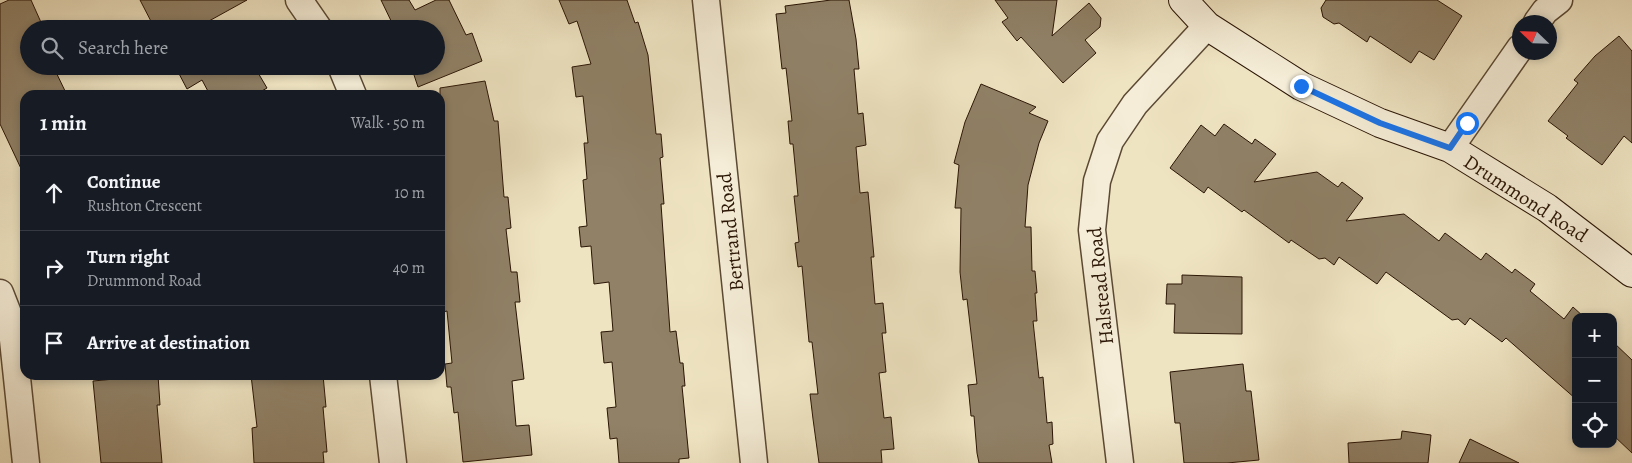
<!DOCTYPE html>
<meta charset="utf-8">
<style>
body{margin:0;font-family:Alegreya,serif;background:#20242c;color:#f1f3f6}
.controls{position:absolute;right:15px;bottom:15px;display:grid;overflow:hidden;border-radius:10px;box-shadow:0 2px 8px #0003}
.controls button{width:45px;height:45px;display:grid;place-items:center;padding:0;border:0;border-bottom:1px solid #363941;background:#171b24;color:#f1f3f6;font:25px sans-serif}
.compass{position:absolute;left:1512px;top:15px;width:45px;height:45px;border-radius:50%;background:#171b24;box-shadow:0 2px 8px #0003;rotate:293deg}
.stop{position:absolute;width:15px;height:15px;margin:-11px;border:4px solid #1a73e8;border-radius:50%;background:#fff}
.stop.end{background:#1a73e8;border-color:#fff;box-shadow:0 1px 5px #0008}
.list{margin:0;padding:0;list-style:none}
h2{display:flex;justify-content:space-between;align-items:center;height:65px;margin:0;padding:0 20px;font-size:21px}
h2 small{font-size:16px;font-weight:400;color:#9ea1a6}
.list li{display:grid;grid-template-columns:32px 1fr auto;gap:15px;align-items:center;box-sizing:border-box;height:75px;padding:0 20px;border-top:1px solid #363941}
.list b{display:block;font-size:19px;white-space:nowrap}
.list p{margin:0;font-size:16px;white-space:nowrap;color:#9ea1a6}
.list em{font-size:16px;font-style:normal;color:#9ea1a6}
.icon{flex:none;width:28px;height:28px;fill:none;stroke:currentColor;stroke-width:2;stroke-linecap:round;stroke-linejoin:round}
.map{position:relative;flex:none;width:1632px;height:463px;overflow:hidden}
.search{position:absolute;background:#171b24;box-shadow:0 2px 8px #0003;left:20px;top:20px;width:425px;height:55px;display:flex;align-items:center;gap:12px;box-sizing:border-box;padding:0 18px;border-radius:28px;color:#9ea1a6;font-size:19px}
.panel{position:absolute;background:#171b24;box-shadow:0 2px 8px #0003;left:20px;top:90px;width:425px;height:290px;border-radius:15px}
.map>svg:first-child{display:block}
</style>
<div class="map">
<svg width="1632" height="463" viewBox="0 0 1632 463">
<rect width="100%" height="100%" fill="#efe4c2"/>
<filter id="stains"><feTurbulence type="fractalNoise" baseFrequency=".004" numOctaves="4"/><feColorMatrix values="0 0 0 0 .2 0 0 0 0 .09 0 0 0 0 .02 0 0 0 .5 -.17"/></filter>
<radialGradient id="worn" r=".72"><stop offset=".6" stop-color="#630" stop-opacity="0"/><stop offset="1" stop-color="#630" stop-opacity=".3"/></radialGradient>
<!-- building -->
<path fill="#908167" stroke="#2a1505" d="M9 0H31L44 29H29V66H53L67 95H25V177L0 124V4Z
M140 0H247L209 21 214 29H155Z
M381 0H409L415 10 436 0H449L466 35 472 33 482 61 418 87 411 66H436V29H395Z
M559 0H627L635 23 638 22 648 55 656 134H661L663 157 660 158 664 204H661L670 332 676 331 680 363H683L685 386H682L689 458 679 459V463H619L617 438 610 439 607 408 616 407 612 362 604 363 601 332 613 331 609 282 594 284 591 246 581 247 579 227 587 226 583 180 587 179 584 143H588L583 96 576 97 572 67 591 64 577 21 569 24Z
M831 0H849L856 39 859 69H854L858 114 863 113 866 145 856 147 860 193 868 192 874 257H871L875 304 883 303 886 333H882L886 372 879 373 884 418 891 417 894 449 881 450 882 463H819L813 419 810 394H818L812 342H809L802 266 798 267 795 243 799 242 794 196H798L793 144H790L788 121H792L786 68 782 69 776 14 786 13 785 6Z
M995 0H1057L1052 36 1089 3 1101 18 1100 27 1085 40 1096 53 1063 83 1021 37 1017 41 1002 22 1008 18Z
M1326 0H1437L1462 16 1434 60 1419 51 1411 63 1370 36 1367 42 1339 23 1334 24 1323 17 1321 8Z
M1619 36 1632 51V143L1624 136 1602 165 1566 138 1568 136 1548 121 1578 83 1574 80 1595 56Z
M175 66H254L267 88 255 95H210L202 80 187 89Z
M485 81 494 121H498L504 197H508L511 228 506 229 511 272H517L520 302H515L524 379 512 381 516 426 529 425 532 455 463 462 458 412 454 413 451 387H447L445 364 452 363 447 311 443 312 440 282V88Z
M981 84 1036 107 1029 113 1048 121 1039 143 1028 185 1025 227H1031L1032 271H1035L1037 293H1035L1037 321H1033L1039 378 1043 377 1047 423 1052 422 1053 444 1049 445 1052 463H979L977 453 974 416H971L968 385 977 384 967 299 963 300 960 272 961 208H955L959 165 954 163 965 122Z
M1224 124 1252 144 1255 139 1276 154 1254 182 1317 172 1338 187 1342 182 1363 198 1346 221 1404 214 1439 241 1445 233 1481 260 1486 253 1512 273 1515 269 1535 284 1530 291 1564 319 1573 307 1584 317H1576V399L1506 338 1502 342 1470 318 1465 325 1458 319 1452 320 1386 272 1377 284 1339 257 1334 265 1325 258 1319 259 1291 240 1289 243 1244 210 1242 212 1208 187 1204 193 1170 168 1201 125 1215 136Z
M1182 275 1242 277V334L1174 333 1175 304H1166L1167 284H1182Z
M1613 342 1632 360V453L1613 435Z
M1243 364 1246 391H1251L1259 460 1227 463H1184L1180 423H1175L1170 372Z
M158 375 160 405H157L162 463H101L93 381Z
M251 375H323L326 407H323L327 452H323L324 463H254L252 428 257 427Z
M1402 431 1431 435 1428 463H1349L1348 443 1401 439Z
M1470 439 1519 463H1459Z"/>
<g fill="none" stroke-linecap="round" stroke-linejoin="round">
<defs>
<path id="street" d="M299 0 319 29
M706 0 754 463
M1537 22 1545 11 1559 0
M341 66 353 95
M1450 148 1520 48
M0 293 11 321 26 463
M383 375 393 463
M1120 463 1092 230 1097 181 1110 141 1135 104 1207 26"/>
<path id="secondary" d="M1183 0 1207 26 1301 86 1380 123 1450 148 1547 208 1632 273"/>
</defs>
<!-- street casing -->
<use href="#street" stroke="#5b4934" stroke-width="29"/>
<!-- secondary casing -->
<use href="#secondary" stroke="#2a1505" stroke-width="30"/>
<!-- street -->
<use href="#street" stroke="#f5edd7" stroke-width="26"/>
<!-- secondary -->
<use href="#secondary" stroke="#f5edd7" stroke-width="28"/>
</g>
<g fill="none" stroke-linecap="round" stroke-linejoin="round">
<!-- route -->
<path stroke="#1a73e8" stroke-width="6" d="M1301 86 1380 123 1450 148 1467 123"/>
</g>
<g text-anchor="middle" stroke-width="5" stroke-linejoin="round" paint-order="stroke">
<!-- street labels -->
<g font-size="20" fill="#2a1505" stroke="#f5edd7">
<text transform="translate(1526 198) rotate(33)" y="7">Drummond Road</text>
<text transform="translate(730 232) rotate(-96)" y="7">Bertrand Road</text>
<text transform="translate(1100 286) rotate(-96)" y="7">Halstead Road</text>
</g>
</g>
<rect width="100%" height="100%" filter="url(#stains)"/>
<rect width="100%" height="100%" fill="url(#worn)"/>
</svg>
<div class="controls">
<button>+</button>
<button>−</button>
<button><svg class="icon" aria-label="locate" viewBox="0 0 24 24"><circle cx="12" cy="12" r="6"/><path d="M12 2v4M12 18v4M2 12h4M18 12h4"/></svg></button>
</div>
<svg class="compass" viewBox="-18 -18 36 36"><path d="M0-13l5 13h-10z" fill="#e53935"/><path d="M0 13l5-13h-10z" fill="#9ea1a6"/></svg>
<div class="stop" style="left:1467px;top:123px"></div>
<div class="stop end" style="left:1301px;top:86px"></div>
<div class="search"><svg class="icon" aria-label="search" viewBox="0 0 24 24"><circle cx="10" cy="10" r="6"/><path d="M15 15l6 6"/></svg>Search here</div>
<section class="panel">
<h2>1 min<small>Walk · 50 m</small></h2>
<ul class="list">
<li><svg class="icon" aria-label="ahead" viewBox="0 0 24 24"><path d="M12 20V5M6 11l6-6 6 6"/></svg><div><b>Continue</b><p>Rushton Crescent</p></div><em>10 m</em></li>
<li><svg class="icon" aria-label="right" viewBox="0 0 24 24"><path d="M7 20v-9h11M14 6l5 5-5 5"/></svg><div><b>Turn right</b><p>Drummond Road</p></div><em>40 m</em></li>
<li><svg class="icon" aria-label="arrive" viewBox="0 0 24 24"><path d="M6 21V4h12l-3 4 3 4H6"/></svg><div><b>Arrive at destination</b></div></li>
</ul>
</section>
</div>
